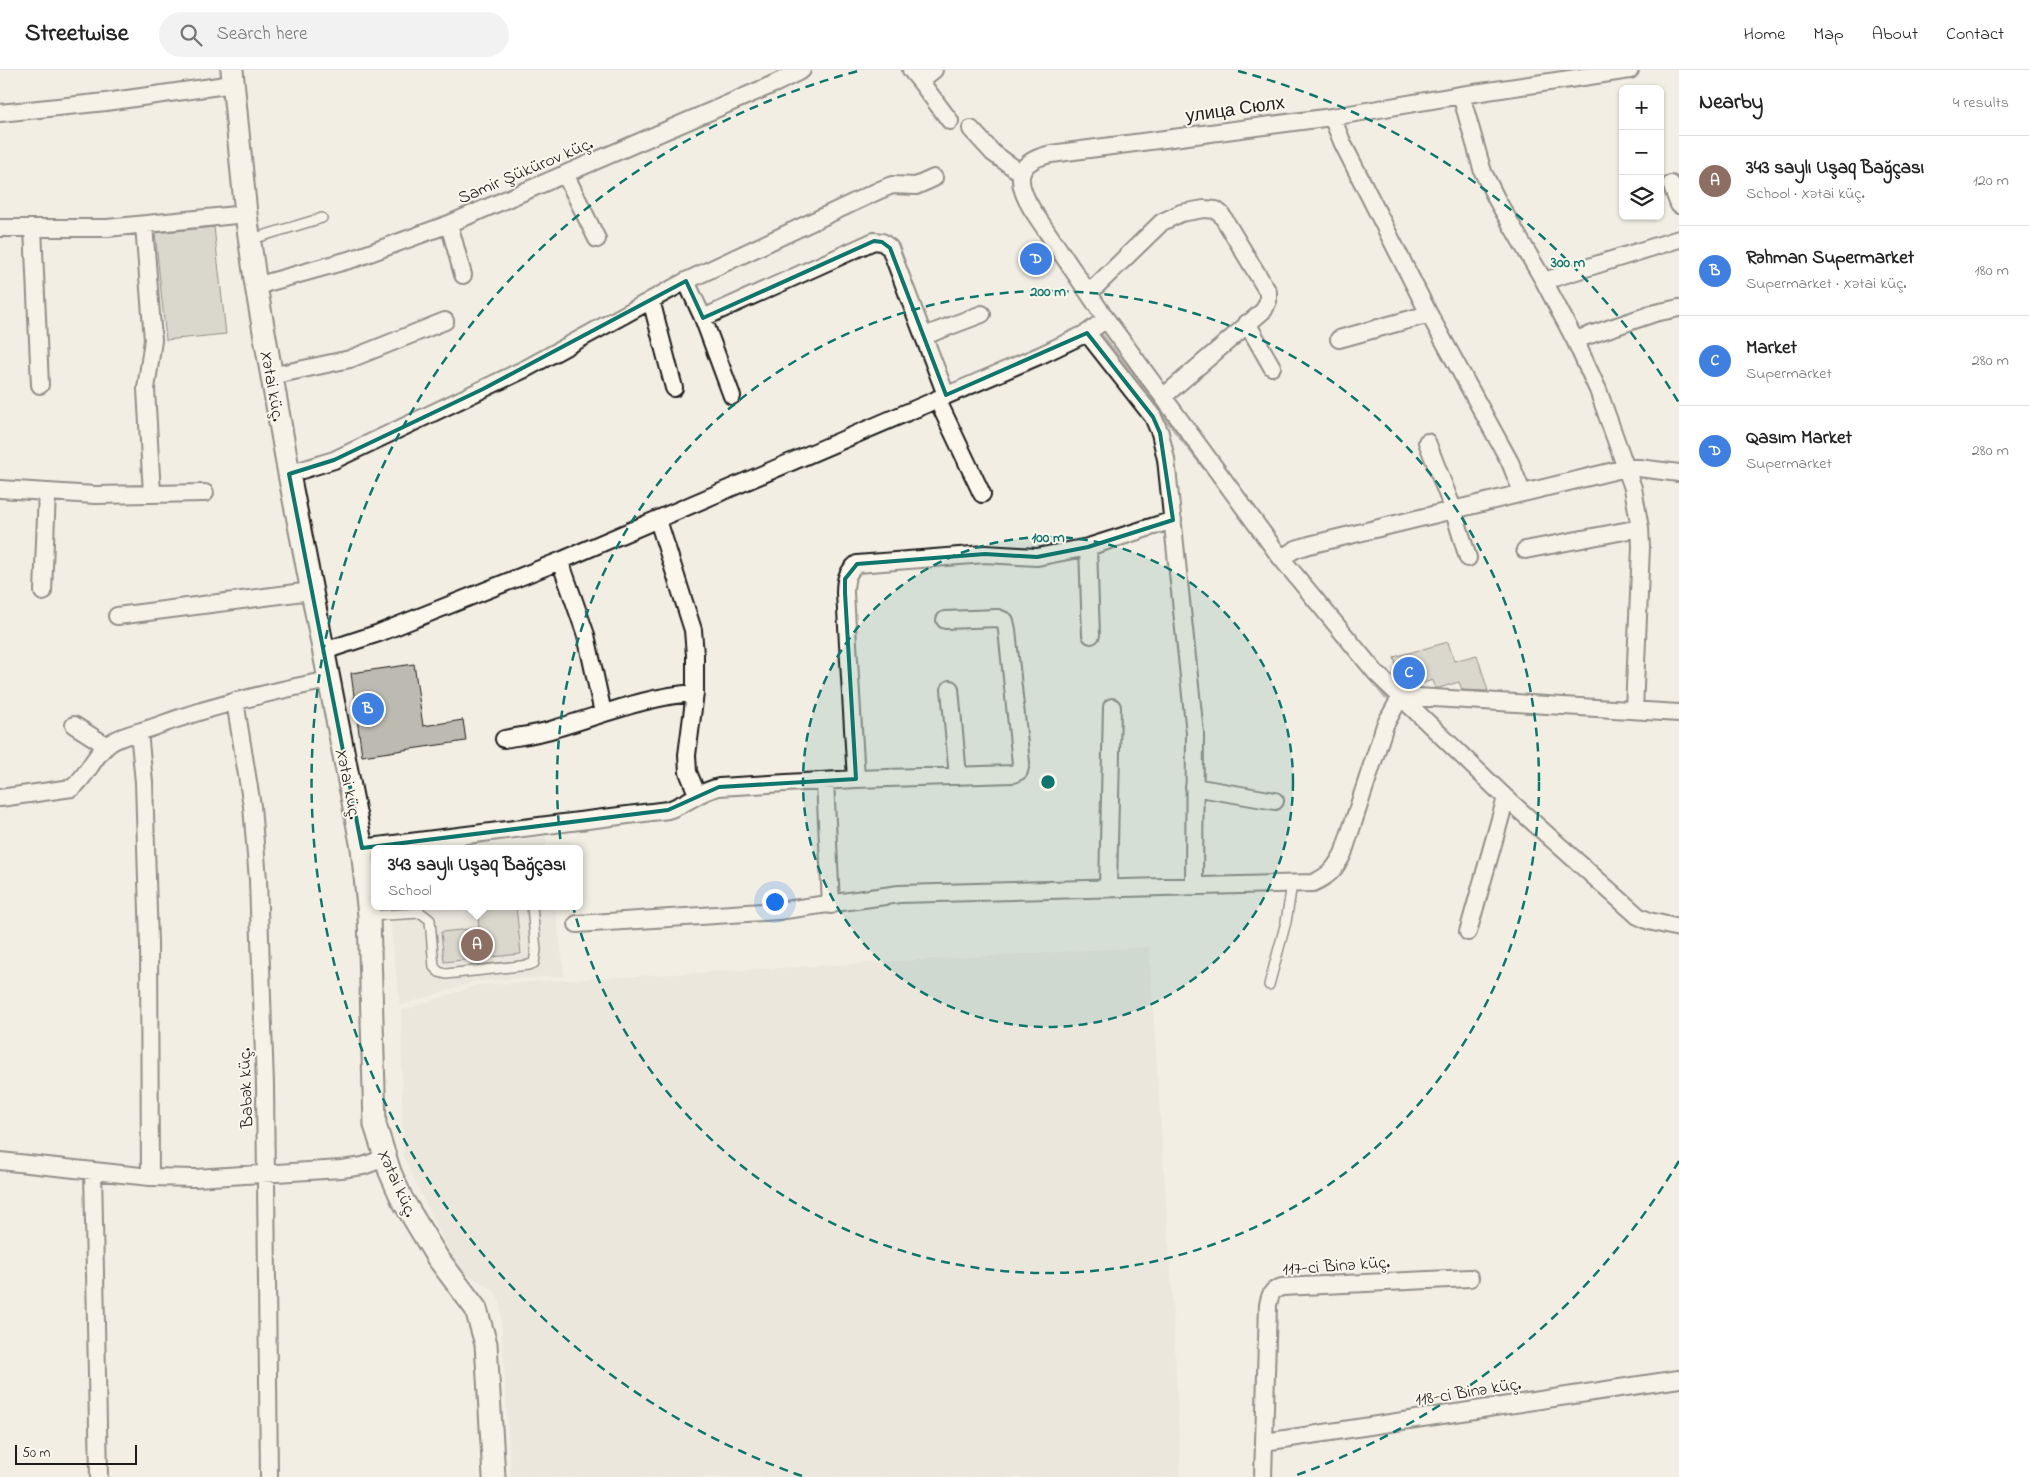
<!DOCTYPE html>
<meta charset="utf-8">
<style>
body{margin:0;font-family:"Indie Flower",sans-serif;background:#f2f2f2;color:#222}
.controls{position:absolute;right:15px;top:15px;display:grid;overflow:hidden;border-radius:8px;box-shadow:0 1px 4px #0004}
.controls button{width:45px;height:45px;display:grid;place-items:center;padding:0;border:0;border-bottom:1px solid #e0e0e0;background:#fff;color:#222;font:25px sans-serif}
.scale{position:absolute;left:15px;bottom:12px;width:122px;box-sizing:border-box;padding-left:5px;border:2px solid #1c1c1c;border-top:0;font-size:14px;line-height:18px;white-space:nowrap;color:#1c1c1c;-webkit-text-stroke:4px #fbf7ec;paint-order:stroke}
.you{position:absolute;left:774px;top:831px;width:18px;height:18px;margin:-12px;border:4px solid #fff;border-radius:50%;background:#1a73e8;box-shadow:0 0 0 8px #1a73e833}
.badge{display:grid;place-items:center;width:32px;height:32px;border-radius:50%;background:#1f6fb2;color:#fff;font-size:16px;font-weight:700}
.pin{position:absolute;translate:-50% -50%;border:2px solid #fff;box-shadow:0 1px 5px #0006}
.popup{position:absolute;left:371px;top:775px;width:212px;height:65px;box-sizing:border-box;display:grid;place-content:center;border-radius:8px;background:#fff;filter:drop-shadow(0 1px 4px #0005);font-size:16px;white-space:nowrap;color:#767676}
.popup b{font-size:19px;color:#222}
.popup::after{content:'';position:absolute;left:50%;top:100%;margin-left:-10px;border:10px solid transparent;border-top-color:#fff}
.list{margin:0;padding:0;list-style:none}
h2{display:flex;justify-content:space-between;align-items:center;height:65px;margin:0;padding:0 20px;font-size:21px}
h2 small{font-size:16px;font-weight:400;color:#767676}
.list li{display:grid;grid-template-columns:32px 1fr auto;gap:15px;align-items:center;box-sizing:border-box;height:90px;padding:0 20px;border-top:1px solid #e0e0e0}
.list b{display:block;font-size:19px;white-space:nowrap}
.list p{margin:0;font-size:16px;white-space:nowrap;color:#767676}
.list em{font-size:16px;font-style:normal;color:#767676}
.icon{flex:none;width:28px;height:28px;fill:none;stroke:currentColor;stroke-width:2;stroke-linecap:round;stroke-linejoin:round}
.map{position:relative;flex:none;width:1679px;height:1407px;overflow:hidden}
header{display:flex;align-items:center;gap:30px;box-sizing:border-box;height:70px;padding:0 25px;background:#fff;border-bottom:1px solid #e0e0e0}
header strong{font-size:24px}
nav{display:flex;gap:28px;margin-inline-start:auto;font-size:18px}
.search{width:350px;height:45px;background:#f2f2f2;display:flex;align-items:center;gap:12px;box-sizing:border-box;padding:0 18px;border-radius:28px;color:#767676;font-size:19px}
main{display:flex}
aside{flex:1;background:#fff}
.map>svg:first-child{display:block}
</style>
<header>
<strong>Streetwise</strong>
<div class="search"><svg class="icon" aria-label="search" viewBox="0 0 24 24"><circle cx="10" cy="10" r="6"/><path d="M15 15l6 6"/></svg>Search here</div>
<nav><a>Home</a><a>Map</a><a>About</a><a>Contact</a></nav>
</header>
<main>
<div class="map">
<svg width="1679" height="1407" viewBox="0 0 1679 1407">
<rect width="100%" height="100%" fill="#f2eee4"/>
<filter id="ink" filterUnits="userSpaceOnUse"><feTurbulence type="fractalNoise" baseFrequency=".02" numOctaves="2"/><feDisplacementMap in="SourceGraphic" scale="10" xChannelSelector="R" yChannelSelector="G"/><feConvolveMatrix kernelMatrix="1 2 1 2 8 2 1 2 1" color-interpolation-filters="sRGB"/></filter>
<g filter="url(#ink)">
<!-- built -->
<path fill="#e2ded5" d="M546 767 547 779H435L545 767Z
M388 836H555L565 906 477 911 400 936Z
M1149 877 1172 1219 1181 1407H511L500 1232 493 1219 460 1201 453 1191 403 1086 401 941 477 915Z"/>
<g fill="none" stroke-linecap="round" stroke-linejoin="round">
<!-- stream -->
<path stroke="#716f6b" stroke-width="5" d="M1100 264 1206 399
M1371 608 1386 627"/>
</g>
<!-- building -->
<path fill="#bdbab1" stroke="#1c1c1c" d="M214 157 226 264 166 270 155 163Z
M1448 572 1454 591 1477 585 1488 621 1462 620 1459 612 1439 618H1435L1433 610 1410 617 1404 616 1400 613 1394 587Z
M414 594 423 656 463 650 466 671 362 686 351 603Z
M477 836H516L521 884 444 892 441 862 479 858Z"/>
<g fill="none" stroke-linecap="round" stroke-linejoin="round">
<defs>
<path id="service" d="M249 170 322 148
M369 846 421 843 430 850 434 897 439 902 446 904 529 895 534 893 536 880 532 836
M1269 915 1286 852 1292 814"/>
<path id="minor" d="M911 0 920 11 934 0
M1630 0 1461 25 1332 47 1051 84C1014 92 1015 112 1033 141L1106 249 1281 488 1376 603 1506 728 1638 846 1649 851 1679 858
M920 11 950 51
M1461 25 1483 102 1498 132 1544 211 1575 270 1598 320 1633 418 1640 458 1641 477 1634 640
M0 43 106 32 233 14
M1332 47 1343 74 1429 244 1510 392 1522 422
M971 59 993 83 1021 103
M565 104 597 169
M1671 114 1679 135
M449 154 463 205
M144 155 153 270 146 319 152 424
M0 158H107L246 144
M33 158 40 315
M686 211 703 248 732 326
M1544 211 1679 169
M256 216 356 188 449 154 776 13 802 0
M1089 223 1162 152 1181 143 1204 139 1216 140 1221 144 1268 222V231L1264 240 1163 327
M651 230 674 318
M703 248 874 171 882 172 890 178 946 325
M1247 253 1272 297
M1087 263 1153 347 1160 363 1166 389 1195 663 1194 815
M924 266 982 244
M1339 269 1429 244
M1575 270 1655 243 1679 238
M271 306 350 289 445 251
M937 329 982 424
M1427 372 1453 439 1468 488
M289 404 334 390 483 319 527 298 686 211 880 120 892 115 916 116 934 108
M0 419 95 425 205 423
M658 450 693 560 695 585V623L687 685 688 702 697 724
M1088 477 1091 565
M1525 480 1640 458
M1281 488 1296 479 1309 475 1626 398H1639L1679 403
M560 491 586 565 603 643
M43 522 47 422
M117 546 311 521
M324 581 379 563 560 491 1041 285 1087 263 1106 249
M950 619 958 706
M1401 626 1679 643
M235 631 252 736 258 810 265 1015 269 1407
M74 655 107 676
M139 662 144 712 149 873 150 1107
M504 669C521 666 540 664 557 658 602 645 647 626 695 623
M856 709 845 523C845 510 847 502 857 494L985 484 1037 487 1088 477 1173 450
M825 711 831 835
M1194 717 1275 731
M0 728 72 718C88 706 94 683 112 672 123 665 139 662 151 658 210 636 268 622 329 610
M362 778 668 740C686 734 700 721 719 717L856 709 1013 704 1019 701 1021 693 1007 560 1005 551 998 548 945 550
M1108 819 1112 637
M577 854 778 841 899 824 1313 813C1330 805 1334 800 1343 784L1385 655 1401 626
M1468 862 1506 728
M0 1091 150 1107 195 1108 341 1099 363 1096 385 1088
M93 1101 99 1407
M1264 1372 1679 1309
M1263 1407 1268 1235C1270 1225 1271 1220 1282 1217L1470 1208"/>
<path id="tertiary" d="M232 0 246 144 256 216 289 404 362 778 369 846 375 1055 390 1102 402 1129 437 1187 476 1239 486 1274 494 1407"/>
</defs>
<!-- service casing -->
<use href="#service" stroke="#1c1c1c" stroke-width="12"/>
<!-- minor casing -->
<use href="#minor" stroke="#1c1c1c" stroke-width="20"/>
<!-- tertiary casing -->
<use href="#tertiary" stroke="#1c1c1c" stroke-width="25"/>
<!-- service -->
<use href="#service" stroke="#fbf7ec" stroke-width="9"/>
<!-- minor -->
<use href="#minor" stroke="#fbf7ec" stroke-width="16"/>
<!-- tertiary -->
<use href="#tertiary" stroke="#fbf7ec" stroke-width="21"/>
</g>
</g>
<!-- marked area -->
<path d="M0 0H1679V1407H0ZM874 171 882 172 890 178 946 325 1087 263 1153 347 1160 363 1173 450 1088 477 1037 487 985 484 857 494 845 509V523L856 709 719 717 668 740 362 778 289 404 334 390 483 319 686 211 703 248Z" fill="#f2eee4" fill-opacity=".55" fill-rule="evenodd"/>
<path fill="none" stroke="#0f766e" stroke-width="4" stroke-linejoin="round" d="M874 171 882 172 890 178 946 325 1087 263 1153 347 1160 363 1173 450 1088 477 1037 487 985 484 857 494 845 509V523L856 709 719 717 668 740 362 778 289 404 334 390 483 319 686 211 703 248Z"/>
<!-- distance rings -->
<circle cx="1048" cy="712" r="245" fill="#0f766e" fill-opacity=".12"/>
<g fill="none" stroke="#0f766e" stroke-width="2.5" stroke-dasharray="9 6">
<circle cx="1048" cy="712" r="245"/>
<circle cx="1048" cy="712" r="491"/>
<path d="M1679 1091A736 736 0 0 1 1294 1406M802 1406A736 736 0 0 1 858 1M1238 1A736 736 0 0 1 1679 333"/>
</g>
<g text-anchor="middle" stroke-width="4" stroke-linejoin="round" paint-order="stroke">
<!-- street labels -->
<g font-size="18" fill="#1c1c1c" stroke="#fbf7ec">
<text transform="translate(1235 39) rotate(-8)" y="6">улица Сюлх</text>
<text transform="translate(525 100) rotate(-23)" y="6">Samir Şükürov küç.</text>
<text transform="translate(273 316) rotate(80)" y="6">Xətai küç.</text>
<text transform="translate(349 714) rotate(79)" y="6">Xətai küç.</text>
<text transform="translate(245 1018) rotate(-92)" y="6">Babək küç.</text>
<text transform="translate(398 1113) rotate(66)" y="6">Xətai küç.</text>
<text transform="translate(1336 1195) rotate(-4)" y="6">117-ci Binə küç.</text>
<text transform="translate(1468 1321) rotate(-9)" y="6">118-ci Binə küç.</text>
</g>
</g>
<circle cx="1048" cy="712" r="8" fill="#0f766e" stroke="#fbf7ec" stroke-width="2.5"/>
<g font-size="15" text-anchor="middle" font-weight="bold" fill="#0f766e" stroke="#fbf7ec" stroke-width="4" stroke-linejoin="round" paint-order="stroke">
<text x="1568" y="197">300 m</text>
<text x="1048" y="226">200 m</text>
<text x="1048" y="472">100 m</text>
</g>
</svg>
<div class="controls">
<button>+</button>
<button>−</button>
<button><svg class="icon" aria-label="layers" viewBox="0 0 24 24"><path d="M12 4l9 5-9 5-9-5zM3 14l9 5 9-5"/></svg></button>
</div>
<div class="scale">50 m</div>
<div class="you"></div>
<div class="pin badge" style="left:477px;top:875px;background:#8d6e63">A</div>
<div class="popup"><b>343 saylı Uşaq Bağçası</b>School</div>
<div class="pin badge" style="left:368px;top:639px;background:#3f7fe0">B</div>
<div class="pin badge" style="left:1409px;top:603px;background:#3f7fe0">C</div>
<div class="pin badge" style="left:1036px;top:189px;background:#3f7fe0">D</div>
</div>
<aside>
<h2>Nearby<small>4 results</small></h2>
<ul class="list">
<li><span class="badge" style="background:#8d6e63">A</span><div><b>343 saylı Uşaq Bağçası</b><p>School · Xətai küç.</p></div><em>120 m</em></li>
<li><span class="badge" style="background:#3f7fe0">B</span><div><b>Rəhman Supermarket</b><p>Supermarket · Xətai küç.</p></div><em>180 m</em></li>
<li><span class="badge" style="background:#3f7fe0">C</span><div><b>Market</b><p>Supermarket</p></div><em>280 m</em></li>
<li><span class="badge" style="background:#3f7fe0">D</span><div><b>Qasım Market</b><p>Supermarket</p></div><em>280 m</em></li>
</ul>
</aside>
</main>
